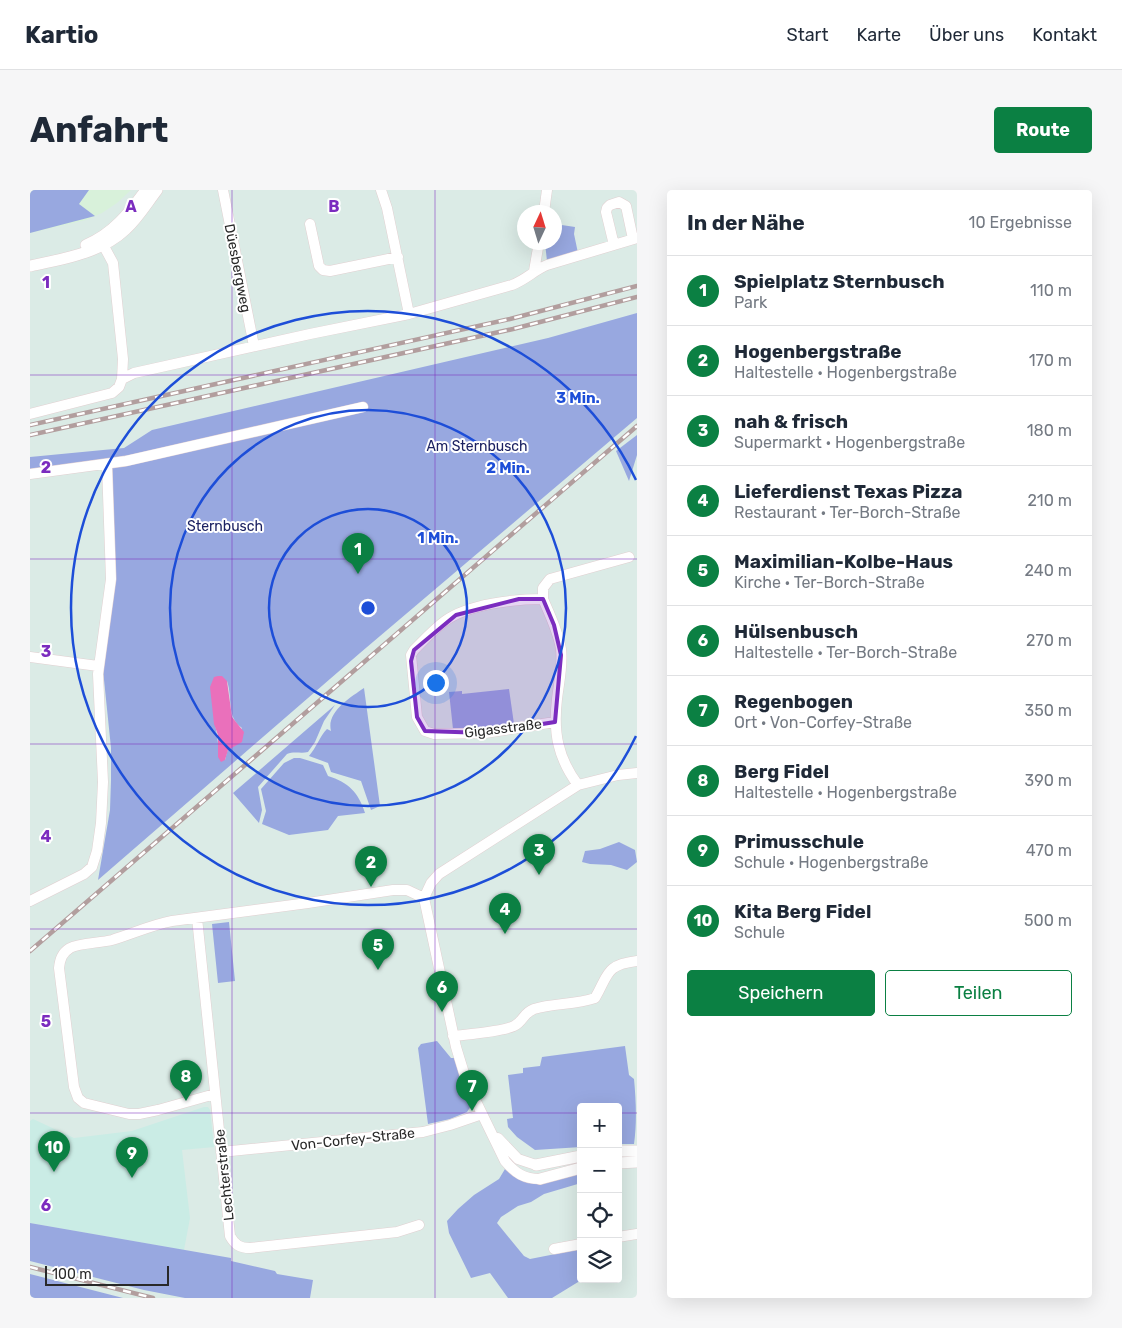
<!DOCTYPE html>
<html lang="de">
<meta charset="utf-8">
<style>
body{margin:0;font-family:Rubik,sans-serif;background:#f6f6f7;color:#1f2937}
.controls{position:absolute;right:15px;bottom:15px;display:grid;overflow:hidden;border-radius:5px;box-shadow:0 5px 20px #0002}
.controls button{width:45px;height:45px;display:grid;place-items:center;padding:0;border:0;border-bottom:1px solid #e0e1e3;background:#fff;color:#1f2937;font:25px sans-serif}
.compass{position:absolute;left:487px;top:15px;width:45px;height:45px;border-radius:50%;background:#fff;box-shadow:0 5px 20px #0002;rotate:4deg}
.scale{position:absolute;left:15px;bottom:12px;width:124px;box-sizing:border-box;padding-left:5px;border:2px solid #292929;border-top:0;font-size:14px;line-height:18px;white-space:nowrap;color:#292929;-webkit-text-stroke:4px #fff;paint-order:stroke}
.you{position:absolute;left:405px;top:492px;width:18px;height:18px;margin:-12px;border:4px solid #fff;border-radius:50%;background:#1a73e8;box-shadow:0 0 0 8px #1a73e833}
.badge{display:grid;place-items:center;width:32px;height:32px;border-radius:50%;background:#0b8043;color:#fff;font-size:16px;font-weight:700}
.pin{position:absolute;translate:-50% -41px;filter:drop-shadow(0 1px 2px #0008)}
.pin::after{content:'';position:absolute;top:26px;width:18px;height:15px;background:inherit;clip-path:polygon(0 0,100% 0,50% 100%)}
.list{margin:0;padding:0;list-style:none}
h2{display:flex;justify-content:space-between;align-items:center;height:65px;margin:0;padding:0 20px;font-size:21px}
h2 small{font-size:16px;font-weight:400;color:#747a83}
.list li{display:grid;grid-template-columns:32px 1fr auto;gap:15px;align-items:center;box-sizing:border-box;height:70px;padding:0 20px;border-top:1px solid #e0e1e3}
.list b{display:block;font-size:19px;white-space:nowrap}
.list p{margin:0;font-size:16px;white-space:nowrap;color:#747a83}
.list em{font-size:16px;font-style:normal;color:#747a83}
.actions{display:flex;gap:10px;padding:15px 20px}
.actions a{flex:1;padding:11px 0;border:1px solid #0b8043;border-radius:5px;text-align:center;font-size:18px;color:#0b8043}
.actions .main{background:#0b8043;color:#fff}
.icon{flex:none;width:28px;height:28px;fill:none;stroke:currentColor;stroke-width:2;stroke-linecap:round;stroke-linejoin:round}
.map{position:relative;flex:none;width:607px;height:1108px;overflow:hidden;border-radius:5px}
header{display:flex;align-items:center;gap:30px;box-sizing:border-box;height:70px;padding:0 25px;background:#fff;border-bottom:1px solid #e0e1e3}
header strong{font-size:24px}
nav{display:flex;gap:28px;margin-inline-start:auto;font-size:18px}
.intro{display:flex;align-items:center;justify-content:space-between;box-sizing:border-box;height:120px;padding:0 30px}
h1{margin:0;font-size:35px}
.button{padding:12px 22px;border-radius:5px;background:#0b8043;color:#fff;font-size:18px;font-weight:700}
main{display:flex;gap:30px;padding:0 30px}
aside{flex:1;background:#fff;border-radius:5px;box-shadow:0 5px 20px #0002}
.map>svg:first-child{display:block}
</style>
<header>
<strong>Kartio</strong>
<nav><a>Start</a><a>Karte</a><a>Über uns</a><a>Kontakt</a></nav>
</header>
<div class="intro"><h1>Anfahrt</h1><a class="button">Route</a></div>
<main>
<div class="map">
<svg width="607" height="1108" viewBox="0 0 607 1108">
<rect width="100%" height="100%" fill="#dbebe6"/>
<!-- education -->
<path fill="#caece5" d="M174 917H178L180 920 184 957 152 960 160 1028 154 1060 0 1033V931L3 929 44 948 102 941Z"/>
<!-- medical -->
<path fill="#d8f1da" d="M0 0H101L87 13 72 23 56 30 0 43Z"/>
<!-- green -->
<path fill="#98a8e0" fill-rule="evenodd" d="M0 0H59L49 14 65 26 0 43Z
M525 34 545 37 544 44 548 63 517 71 515 53 524 52Z
M607 123V228L330 463 68 690 80 620 81 590V558L73 480 82 277 84 268 0 280V267L94 258 122 240 518 148ZM197 491C203 508 196 527 212 538L197 562 195 570 188 553 184 526Z
M607 245V265L599 291 586 261Z
M334 498 350 616 341 620 331 591 301 582 298 573 279 566C286 558 290 546 297 539L301 541C296 522 321 507 334 498Z
M479 499 484 534 456 539H423L419 502 432 501V504Z
M305 515 294 531 285 552 278 562C271 564 264 561 257 564L228 597 232 620 229 633 203 603Z
M264 568H270L293 575 298 586C318 592 329 603 335 623L308 626 298 640 259 645 232 634 236 621 231 599 254 573Z
M589 652 605 660 607 672 597 680 581 675 560 674 552 672 555 661 570 659Z
M199 732 205 791 188 793 182 734Z
M407 851 421 868H424L441 916 437 922 420 929 398 934 388 858 391 854Z
M595 856 599 885 604 889C606 910 607 933 604 954H588V917H551V957L505 960 487 947 478 937 477 929 483 928 478 885 493 883V878L510 876 512 867Z
M475 979 489 989 551 983V993L514 1004 501 1012 488 1016 471 1027 467 1033 494 1066 500 1069 551 1059V1089H553L522 1108H478L460 1083 441 1088 419 1043 417 1031 428 1019 444 1005 469 989Z
M0 1033 201 1068V1071L245 1081 247 1084 283 1090 280 1108H155L114 1100 0 1071Z
M0 1084 93 1108H0Z"/>
<!-- water -->
<path fill="#ea70bb" d="M188 486H192L197 491 202 527 214 542 212 552 198 560 195 570 191 572 188 567V545L184 534 180 497 184 487Z"/>
<g fill="none" stroke-linecap="round" stroke-linejoin="round">
<defs>
<path id="minor" d="M193 0 224 156
M351 0 357 18 379 124
M514 22 517 0
M280 34 289 76 293 80 300 81 368 67
M584 55 576 22 577 18 580 15 589 12 596 16 603 49
M504 81 509 52
M92 189 104 183 280 144 379 124 482 95C497 89 503 81 517 75L607 48
M0 224 82 203 89 197 92 189 93 169 83 73 70 49
M0 284 96 271 333 217
M513 409C520 425 528 441 531 459 533 476 529 492 527 509 523 543 528 568 548 595
M0 467 68 476
M525 532 455 543 404 544 395 541 387 527 381 465 384 460C394 450 404 439 415 431 438 414 485 409 513 409V398L520 389 599 367
M394 708 426 857 437 893 475 971C485 983 494 989 510 989
M394 708 401 693 409 684 548 595 588 585 607 583
M0 711 54 684 62 677 67 661 71 633 73 592 68 484 81 389 77 275
M167 728 200 1046C205 1055 210 1058 220 1058L367 1042 389 1035
M423 846C439 844 471 842 484 836 493 832 493 823 504 819 524 813 545 815 565 808 579 784 575 775 607 771
M185 904 128 920 109 924H99L54 913 48 908 44 897 29 778C30 769 32 763 40 758 49 753 70 753 82 750 102 744 121 735 142 731L278 713 363 700H377L394 708
M468 948 488 969 506 975
M191 962 393 942 420 935 452 924
M588 1047 607 1044
M524 1059 551 1054"/>
<path id="tertiary" d="M56 55C83 44 99 23 116 0
M0 76C33 69 71 63 96 39 108 28 117 13 127 0
M588 961H607
M588 973 607 972
M506 975 551 966
M510 989 551 978"/>
</defs>
<!-- minor casing -->
<use href="#minor" stroke="#e1d0d1" stroke-width="11"/>
<!-- tertiary casing -->
<use href="#tertiary" stroke="#e1d0d1" stroke-width="12"/>
<!-- minor -->
<use href="#minor" stroke="#fff" stroke-width="10"/>
<!-- tertiary -->
<use href="#tertiary" stroke="#fff" stroke-width="11"/>
<defs>
<path id="rail" d="M0 235 480 129 607 96
M0 245 483 139 607 107
M0 761 607 236
M0 1077 123 1108"/>
</defs>
<!-- rail casing -->
<use href="#rail" stroke="#b29e9e" stroke-width="4.5"/>
<!-- rail -->
<use href="#rail" stroke="#fff" stroke-width="2.5" stroke-dasharray="8" stroke-linecap="butt"/>
</g>
<!-- marked area -->
<path fill="#7b2cbf" fill-opacity="0.2" stroke="#7b2cbf" stroke-width="4" stroke-linejoin="round" d="M489 409H513L524 435 531 465 525 532 455 543 395 541 387 527 381 471 384 460 426 425Z"/>
<!-- grid -->
<path fill="none" stroke="#7b2cbf" stroke-width="1" stroke-opacity="0.55" d="M202 0V1108M405 0V1108M0 185H607M0 369H607M0 554H607M0 739H607M0 923H551M588 923H607"/>
<!-- distance rings -->
<g fill="none" stroke="#1d4ed8" stroke-width="2.5">
<circle cx="338" cy="418" r="99"/>
<circle cx="338" cy="418" r="198"/>
<path d="M606 546A297 297 0 1 1 606 290"/>
</g>
<g text-anchor="middle" stroke-width="4" stroke-linejoin="round" paint-order="stroke">
<!-- street labels -->
<g font-size="14" fill="#292929" stroke="#fff">
<text transform="translate(208 78) rotate(79)" y="5">Düesbergweg</text>
<text transform="translate(473 538) rotate(-7)" y="5">Gigasstraße</text>
<text transform="translate(323 949) rotate(-6)" y="5">Von-Corfey-Straße</text>
<text transform="translate(194 985) rotate(-96)" y="5">Lechterstraße</text>
</g>
<!-- park labels -->
<g font-size="14" fill="#1c2262" stroke="#fff">
<text x="447" y="261">Am Sternbusch</text>
<text x="195" y="341">Sternbusch</text>
</g>
</g>
<g font-size="16" text-anchor="middle" font-weight="bold" fill="#7b2cbf" stroke="#fff" stroke-width="4" stroke-linejoin="round" paint-order="stroke">
<text x="101" y="22">A</text>
<text x="304" y="22">B</text>
<text x="16" y="98">1</text>
<text x="16" y="283">2</text>
<text x="16" y="467">3</text>
<text x="16" y="652">4</text>
<text x="16" y="837">5</text>
<text x="16" y="1021">6</text>
</g>
<circle cx="338" cy="418" r="8" fill="#1d4ed8" stroke="#fff" stroke-width="2.5"/>
<g font-size="15" text-anchor="middle" font-weight="bold" fill="#1d4ed8" stroke="#fff" stroke-width="4" stroke-linejoin="round" paint-order="stroke">
<text x="548" y="213">3 Min.</text>
<text x="478" y="283">2 Min.</text>
<text x="408" y="353">1 Min.</text>
</g>
</svg>
<div class="controls">
<button>+</button>
<button>−</button>
<button><svg class="icon" aria-label="locate" viewBox="0 0 24 24"><circle cx="12" cy="12" r="6"/><path d="M12 2v4M12 18v4M2 12h4M18 12h4"/></svg></button>
<button><svg class="icon" aria-label="layers" viewBox="0 0 24 24"><path d="M12 4l9 5-9 5-9-5zM3 14l9 5 9-5"/></svg></button>
</div>
<svg class="compass" viewBox="-18 -18 36 36"><path d="M0-13l5 13h-10z" fill="#e53935"/><path d="M0 13l5-13h-10z" fill="#747a83"/></svg>
<div class="scale">100 m</div>
<div class="you"></div>
<div class="pin badge" style="left:328px;top:384px">1</div>
<div class="pin badge" style="left:341px;top:697px">2</div>
<div class="pin badge" style="left:509px;top:685px">3</div>
<div class="pin badge" style="left:475px;top:744px">4</div>
<div class="pin badge" style="left:348px;top:780px">5</div>
<div class="pin badge" style="left:412px;top:822px">6</div>
<div class="pin badge" style="left:442px;top:921px">7</div>
<div class="pin badge" style="left:156px;top:911px">8</div>
<div class="pin badge" style="left:102px;top:988px">9</div>
<div class="pin badge" style="left:24px;top:982px">10</div>
</div>
<aside>
<h2>In der Nähe<small>10 Ergebnisse</small></h2>
<ul class="list">
<li><span class="badge">1</span><div><b>Spielplatz Sternbusch</b><p>Park</p></div><em>110 m</em></li>
<li><span class="badge">2</span><div><b>Hogenbergstraße</b><p>Haltestelle · Hogenbergstraße</p></div><em>170 m</em></li>
<li><span class="badge">3</span><div><b>nah &amp; frisch</b><p>Supermarkt · Hogenbergstraße</p></div><em>180 m</em></li>
<li><span class="badge">4</span><div><b>Lieferdienst Texas Pizza</b><p>Restaurant · Ter-Borch-Straße</p></div><em>210 m</em></li>
<li><span class="badge">5</span><div><b>Maximilian-Kolbe-Haus</b><p>Kirche · Ter-Borch-Straße</p></div><em>240 m</em></li>
<li><span class="badge">6</span><div><b>Hülsenbusch</b><p>Haltestelle · Ter-Borch-Straße</p></div><em>270 m</em></li>
<li><span class="badge">7</span><div><b>Regenbogen</b><p>Ort · Von-Corfey-Straße</p></div><em>350 m</em></li>
<li><span class="badge">8</span><div><b>Berg Fidel</b><p>Haltestelle · Hogenbergstraße</p></div><em>390 m</em></li>
<li><span class="badge">9</span><div><b>Primusschule</b><p>Schule · Hogenbergstraße</p></div><em>470 m</em></li>
<li><span class="badge">10</span><div><b>Kita Berg Fidel</b><p>Schule</p></div><em>500 m</em></li>
</ul>
<div class="actions"><a class="main">Speichern</a><a>Teilen</a></div>
</aside>
</main>
